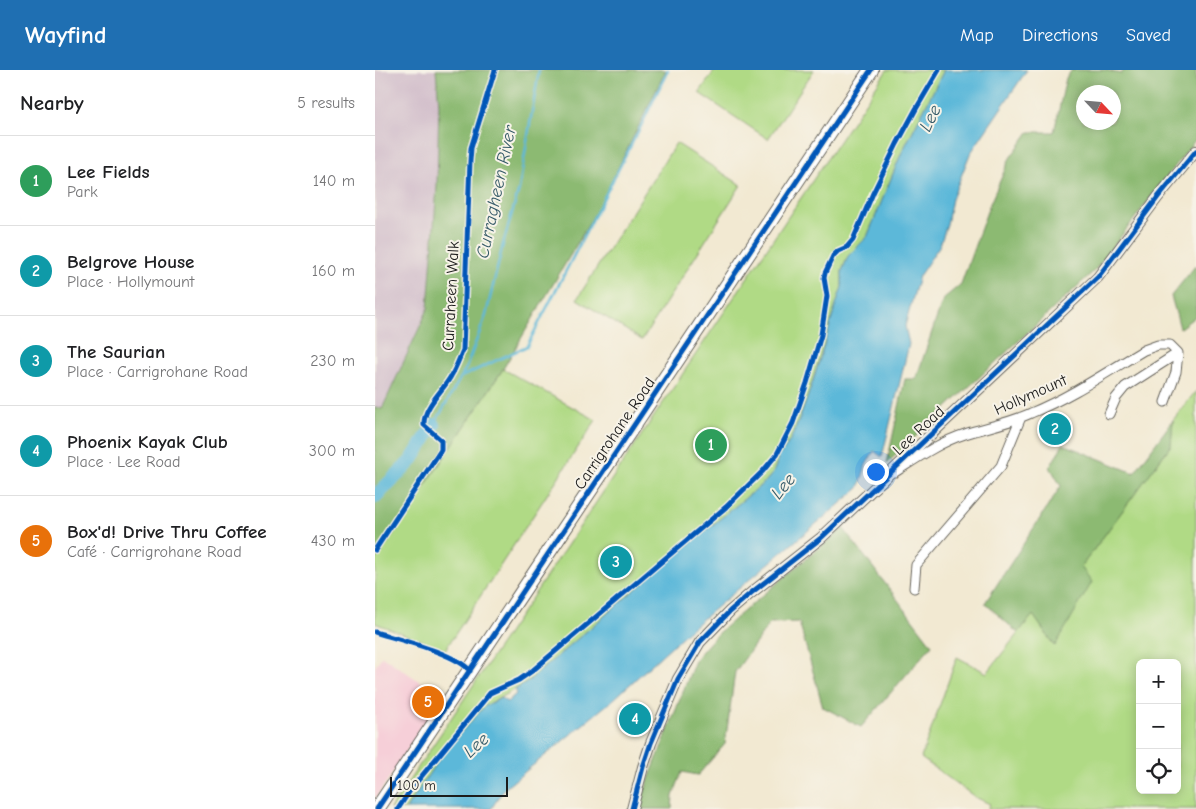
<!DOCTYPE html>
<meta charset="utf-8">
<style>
body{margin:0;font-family:"Comic Neue",sans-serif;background:#f6f6f6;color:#202124}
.controls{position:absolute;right:15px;bottom:15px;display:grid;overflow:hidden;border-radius:8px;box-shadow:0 2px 12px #0003}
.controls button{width:45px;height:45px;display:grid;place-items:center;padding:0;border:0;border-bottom:1px solid #e0e0e0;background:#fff;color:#202124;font:25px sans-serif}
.compass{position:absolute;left:701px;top:15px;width:45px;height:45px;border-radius:50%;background:#fff;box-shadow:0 2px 12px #0003;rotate:116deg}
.scale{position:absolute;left:15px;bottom:12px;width:118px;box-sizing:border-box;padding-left:5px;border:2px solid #1c1c1c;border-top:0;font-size:14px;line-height:18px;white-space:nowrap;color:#1c1c1c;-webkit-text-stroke:4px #f7f3e8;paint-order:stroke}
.you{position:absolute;left:500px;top:401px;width:18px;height:18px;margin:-12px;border:4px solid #fff;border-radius:50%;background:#1a73e8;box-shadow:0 0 0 8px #1a73e833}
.badge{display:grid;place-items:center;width:32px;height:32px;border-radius:50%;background:#1f6fb2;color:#fff;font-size:16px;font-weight:700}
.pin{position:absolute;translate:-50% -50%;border:2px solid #fff;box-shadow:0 1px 5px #0006}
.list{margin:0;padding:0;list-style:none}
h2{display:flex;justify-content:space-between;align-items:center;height:65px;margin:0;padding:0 20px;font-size:21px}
h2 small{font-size:16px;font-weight:400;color:#757577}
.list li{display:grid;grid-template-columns:32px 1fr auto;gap:15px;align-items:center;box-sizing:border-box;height:90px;padding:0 20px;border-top:1px solid #e0e0e0}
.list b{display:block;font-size:19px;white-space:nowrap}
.list p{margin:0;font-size:16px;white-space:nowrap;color:#757577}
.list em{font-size:16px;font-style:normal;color:#757577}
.icon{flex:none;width:28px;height:28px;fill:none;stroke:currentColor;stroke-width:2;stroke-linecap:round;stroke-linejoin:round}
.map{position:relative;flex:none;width:821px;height:739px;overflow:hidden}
header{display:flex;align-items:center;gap:30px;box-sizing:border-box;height:70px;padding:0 25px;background:#1f6fb2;color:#fff}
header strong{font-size:24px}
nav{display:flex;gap:28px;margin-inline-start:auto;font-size:18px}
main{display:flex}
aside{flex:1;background:#fff}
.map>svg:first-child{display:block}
</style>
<header>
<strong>Wayfind</strong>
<nav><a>Map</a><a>Directions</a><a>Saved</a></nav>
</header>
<main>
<aside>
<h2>Nearby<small>5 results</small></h2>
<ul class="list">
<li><span class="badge" style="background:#2e9e5b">1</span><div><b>Lee Fields</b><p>Park</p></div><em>140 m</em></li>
<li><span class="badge" style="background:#0f9aa8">2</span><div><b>Belgrove House</b><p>Place · Hollymount</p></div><em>160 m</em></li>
<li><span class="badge" style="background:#0f9aa8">3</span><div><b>The Saurian</b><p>Place · Carrigrohane Road</p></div><em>230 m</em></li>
<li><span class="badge" style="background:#0f9aa8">4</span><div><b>Phoenix Kayak Club</b><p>Place · Lee Road</p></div><em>300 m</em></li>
<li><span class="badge" style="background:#e8710a">5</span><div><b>Box'd! Drive Thru Coffee</b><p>Café · Carrigrohane Road</p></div><em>430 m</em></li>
</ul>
</aside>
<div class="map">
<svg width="821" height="739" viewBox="0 0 821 739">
<rect width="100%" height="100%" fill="#f7f3e8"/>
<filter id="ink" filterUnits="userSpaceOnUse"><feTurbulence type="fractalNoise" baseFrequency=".02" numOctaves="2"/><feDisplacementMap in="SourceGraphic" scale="10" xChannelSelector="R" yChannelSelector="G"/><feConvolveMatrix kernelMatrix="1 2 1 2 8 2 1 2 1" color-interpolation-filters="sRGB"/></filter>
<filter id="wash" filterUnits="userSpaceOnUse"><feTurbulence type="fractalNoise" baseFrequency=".0096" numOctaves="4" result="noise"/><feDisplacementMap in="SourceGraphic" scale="20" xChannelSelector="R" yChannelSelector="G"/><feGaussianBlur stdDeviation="1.12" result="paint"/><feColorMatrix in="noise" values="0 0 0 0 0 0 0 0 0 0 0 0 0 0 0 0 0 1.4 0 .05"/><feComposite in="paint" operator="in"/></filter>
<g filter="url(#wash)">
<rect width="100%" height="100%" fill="#f2e9d2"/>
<!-- built -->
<path fill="#f6cfd8" d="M7 586 68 627 0 729V597Z"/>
<!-- industrial -->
<path fill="#d1bdca" d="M0 0H61L64 35 62 116 53 239 7 340 0 337Z"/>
<!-- green -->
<path fill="#b0da85" stroke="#667b50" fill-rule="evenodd" d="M340 0H439L393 69 324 23Z
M512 0H569L526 84 492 167 473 186 467 201V217L432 328 417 367 403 388 398 403 390 412 291 493 151 613 110 636 38 727 31 739H15Z
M301 73 366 115 267 270 202 229Z
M128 299 221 350 70 580 0 553V491Z
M821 321V739H613L615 734 600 727 546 688 582 587 612 603 658 544 679 576 705 498 796 375 798 350ZM765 593H802V720H765Z"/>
<!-- forest -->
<path fill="#8cba72" stroke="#546b47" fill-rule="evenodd" d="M61 0H291L225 135 128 299 0 491V337L7 339 53 239 62 116 64 35Z
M697 0H730L746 4 749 0H821V69L720 200 512 393 530 309H541L568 229 586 214 614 136 635 88 654 62H679L691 8ZM738 22V52H708V22Z
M821 195V246L805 258 796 226Z
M798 350 796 375 706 497 717 512 680 576 658 545 643 563 610 533 686 416 675 397 688 374 759 403Z
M468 458 557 575 486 657 448 637 424 552 395 553 360 602 350 674 323 705 307 702 298 726 297 739H264L272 714 321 588 343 563Z"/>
<!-- water -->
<path fill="#5bb8d9" stroke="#3c6a7a" d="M569 0H652L595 84 577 129 572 154 565 175 544 206 530 256 534 274 507 387 499 381 491 395 484 418 312 562 239 629 129 719 116 739H31L59 696 86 662 110 636 126 628 132 632 142 623 140 620 151 613 291 493 390 412 398 403 403 390 402 386C424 377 456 245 467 217V201L473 186 492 167 526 84Z"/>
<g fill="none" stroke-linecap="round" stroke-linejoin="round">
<!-- stream -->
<path stroke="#5bb8d9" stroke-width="2.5" d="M86 307 152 276 266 56 293 0
M59 355 91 298 111 245 128 174 144 119 164 0"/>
<!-- river -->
<path stroke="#5bb8d9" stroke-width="14" d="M0 427 36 391 59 355"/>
</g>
</g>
<g filter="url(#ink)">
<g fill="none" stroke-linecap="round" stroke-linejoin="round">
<defs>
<path id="minor" d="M790 332 801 302 803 283
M520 402C542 388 565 372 590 364 612 357 635 353 656 343 695 327 732 302 769 280L783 275H795L803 283 750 317 741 328 734 344
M539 518 541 495 626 396 646 347"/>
<path id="tertiary" d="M257 739 268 697 276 673 303 609 325 572 355 541 376 523 446 468 723 207 783 127 821 81"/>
<path id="trunk" d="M2 739 496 0"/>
</defs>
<!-- minor casing -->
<use href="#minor" stroke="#67645c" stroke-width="11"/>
<!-- tertiary casing -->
<use href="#tertiary" stroke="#67645c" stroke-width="12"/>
<!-- trunk casing -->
<use href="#trunk" stroke="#67645c" stroke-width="16"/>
<!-- minor -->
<use href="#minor" stroke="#fff" stroke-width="9"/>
<!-- tertiary -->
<use href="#tertiary" stroke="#fff" stroke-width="10"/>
<!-- trunk -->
<use href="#trunk" stroke="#fff" stroke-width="14"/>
<defs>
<path id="cycleway" d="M0 480 66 380V370L49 355C48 337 68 321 76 306 81 298 84 289 88 280L95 91 96 78 120 0
M0 562C22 569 83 584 95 601
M107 583 496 0
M2 739 105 585
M23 739 36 719 115 623 144 610 157 601 351 437 388 401 402 384 418 353 432 313 446 265 452 226 449 208 450 203 458 186 463 181 472 177 478 170 498 123 522 74 541 39 564 0
M257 739 268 697 276 673 303 609 325 572 355 541 376 523 446 468 723 207 783 127 821 81"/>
</defs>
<!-- cycleway casing -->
<use href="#cycleway" stroke="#f7f3e8" stroke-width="8"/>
<!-- cycleway -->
<use href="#cycleway" stroke="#0057b8" stroke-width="5"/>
</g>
</g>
<g text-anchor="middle" stroke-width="4" stroke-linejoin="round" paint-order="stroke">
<!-- street labels -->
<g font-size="16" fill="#1c1c1c" stroke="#f7f3e8">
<text transform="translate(75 226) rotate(-87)" y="6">Curraheen Walk</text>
<text transform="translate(655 324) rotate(-24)" y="6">Hollymount</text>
<text transform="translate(543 360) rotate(-43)" y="6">Lee Road</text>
<text transform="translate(239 363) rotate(-56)" y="6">Carrigrohane Road</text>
</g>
<!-- water labels -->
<g font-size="18" font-style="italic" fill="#355a68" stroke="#f7f3e8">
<text transform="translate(555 48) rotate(-63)" y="6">Lee</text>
<text transform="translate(121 122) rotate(-78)" y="6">Curragheen River</text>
<text transform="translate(408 416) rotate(-50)" y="6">Lee</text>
<text transform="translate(101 675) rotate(-42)" y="6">Lee</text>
</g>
</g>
</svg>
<div class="controls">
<button>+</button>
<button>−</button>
<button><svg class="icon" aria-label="locate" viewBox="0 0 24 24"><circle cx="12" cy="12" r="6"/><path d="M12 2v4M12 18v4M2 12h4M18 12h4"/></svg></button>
</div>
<svg class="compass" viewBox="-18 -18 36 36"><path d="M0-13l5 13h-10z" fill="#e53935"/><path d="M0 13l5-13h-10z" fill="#757577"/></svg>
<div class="scale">100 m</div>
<div class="you"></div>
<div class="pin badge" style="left:336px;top:375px;background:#2e9e5b">1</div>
<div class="pin badge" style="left:680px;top:359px;background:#0f9aa8">2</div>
<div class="pin badge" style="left:241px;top:492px;background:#0f9aa8">3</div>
<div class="pin badge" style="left:260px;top:649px;background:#0f9aa8">4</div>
<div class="pin badge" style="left:53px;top:632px;background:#e8710a">5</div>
</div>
</main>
